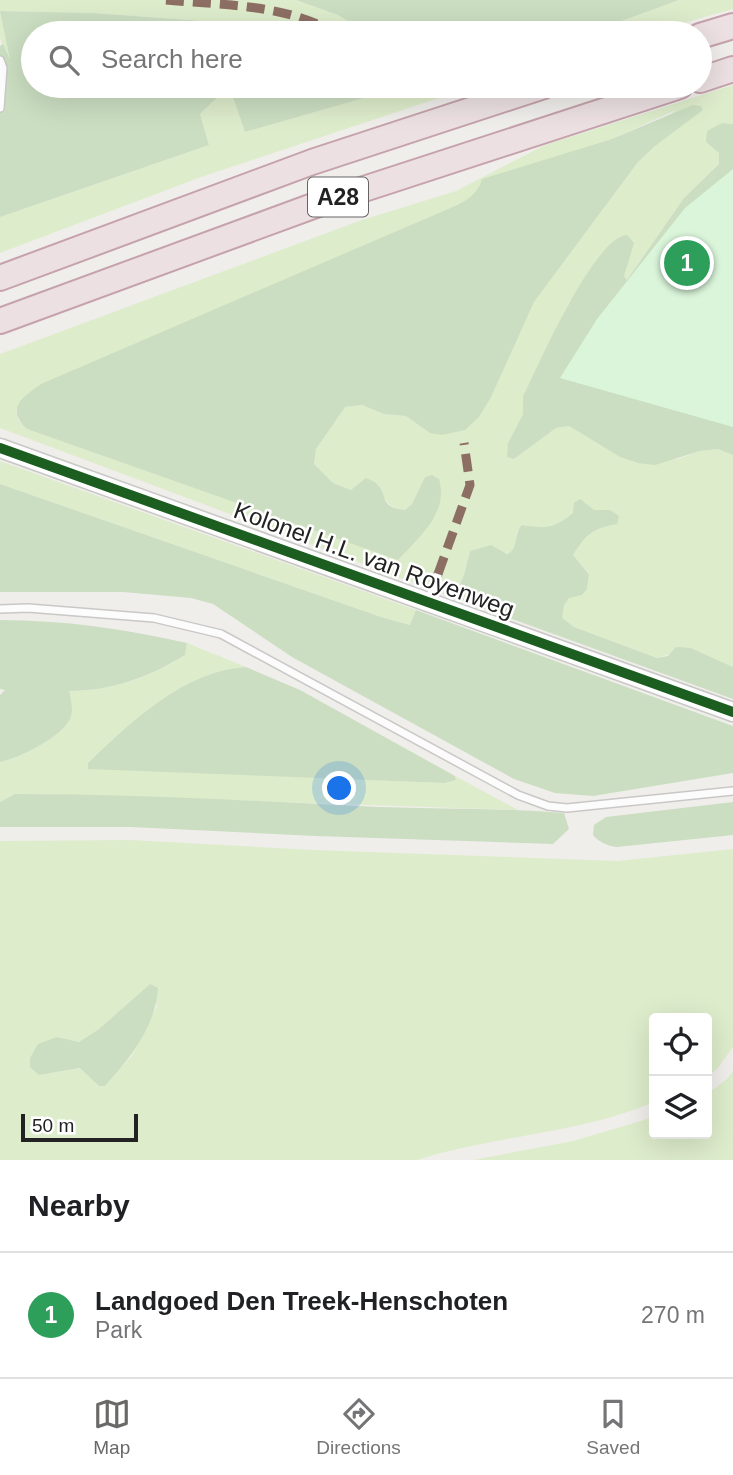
<!DOCTYPE html>
<style>
body{margin:0;font-family:Helvetica,sans-serif;background:#f2f2f2;color:#202124}
.controls{position:absolute;right:21px;bottom:21px;display:grid;overflow:hidden;border-radius:7px;box-shadow:0 7px 28px #0002}
.controls button{width:63px;height:63px;display:grid;place-items:center;padding:0;border:0;border-bottom:2px solid #e0e0e0;background:#fff;color:#202124;font:35px sans-serif}
.scale{position:absolute;left:21px;bottom:18px;width:117px;box-sizing:border-box;padding-left:7px;border:4px solid #222;border-top:0;font-size:19px;line-height:24px;white-space:nowrap;color:#222;-webkit-text-stroke:5px #fff;paint-order:stroke}
.you{position:absolute;left:340px;top:789px;width:24px;height:24px;margin:-18px;border:5px solid #fff;border-radius:50%;background:#1a73e8;box-shadow:0 0 0 10px #1a73e833}
.badge{display:grid;place-items:center;width:46px;height:46px;border-radius:50%;background:#6a6968;color:#fff;font-size:23px;font-weight:700}
.pin{position:absolute;translate:-50% -50%;border:4px solid #fff;box-shadow:0 2px 7px #0006}
.list{margin:0;padding:0;list-style:none}
h2{display:flex;justify-content:space-between;align-items:center;height:91px;margin:0;padding:0 28px;font-size:30px}
h2 small{font-size:23px;font-weight:400;color:#757577}
.list li{display:grid;grid-template-columns:46px 1fr auto;gap:21px;align-items:center;box-sizing:border-box;height:126px;padding:0 28px;border-top:2px solid #e0e0e0}
.list b{display:block;font-size:26px;white-space:nowrap}
.list p{margin:0;font-size:23px;white-space:nowrap;color:#757577}
.list em{font-size:23px;font-style:normal;color:#757577}
.icon{flex:none;width:38px;height:38px;fill:none;stroke:currentColor;stroke-width:2;stroke-linecap:round;stroke-linejoin:round}
.map{position:relative;flex:none;width:733px;height:1160px;overflow:hidden}
.search{position:absolute;background:#fff;box-shadow:0 7px 28px #0002;left:21px;right:21px;top:21px;height:77px;display:flex;align-items:center;gap:18px;box-sizing:border-box;padding:0 24px;border-radius:38px;color:#757577;font-size:26px}
.sheet{height:217px;background:#fff}
nav{display:flex;justify-content:space-around;align-items:center;box-sizing:border-box;height:98px;border-top:2px solid #e0e0e0;background:#fff;font-size:19px;color:#757577}
nav a{display:grid;justify-items:center;gap:4px}
nav .on{color:#6a6968}
.map>svg:first-child{display:block}
</style>
<div class="map">
<svg width="733" height="1160" viewBox="0 0 733 1160">
<rect width="100%" height="100%" fill="#f0eeeb"/>
<!-- grass -->
<path fill="#ddeccb" fill-rule="evenodd" d="M0 0H296L338 15 367 33H282L245 24 93 13 1 11 11 66 0 38Z
M679 0H733V9L648 33H589Z
M733 85V124L722 123 719 164 684 198 627 280 624 276 627 261 570 301 524 397 523 414 508 443 514 459 556 428 569 426 620 457 638 463 678 459 700 451 718 449 733 455V667L691 648 657 658 574 627 561 618 564 605 569 597 582 595 587 588 589 573 573 555C586 533 592 529 617 524L573 513 557 526 517 531 514 550 511 553 470 551 464 575 454 598 0 428V354L359 221 456 191 545 145ZM674 111 655 146 638 162 534 302 512 348 430 433 406 416 384 414 362 405 344 407 316 449 314 464 333 483 351 490 378 484C384 500 388 508 405 510L412 504 425 477 432 475 438 479C448 510 416 537 398 559L27 429 18 420 16 410 28 393 448 209 471 198 479 188 609 140Z
M229 86 245 132 380 93 376 86H475L201 177 0 253V217L209 145 200 114Z
M0 461 416 610 411 625 381 617 0 484Z
M187 643 246 667C183 671 131 722 88 763V768L443 783 456 780 455 776 518 810 34 794H15L0 802V762C19 758 62 737 70 719 74 711 72 699 68 691 110 691 150 678 185 655Z
M130 840 314 850 617 861 733 849V1047L717 1069 707 1077V1018H654V1102C579 1134 495 1135 417 1160H0V841ZM150 984 157 1006 132 1055 105 1086H99L81 1068 39 1075 57 1037 79 1042 99 1029Z
M733 1071V1160H473L573 1141 654 1117V1134H707V1094L727 1079Z"/>
<!-- forest -->
<path fill="#cbdec1" d="M296 0H679L589 33H367L338 15Z
M0 11 93 13 245 24 282 33H33V86H376L381 93 245 132 229 86 200 114 209 145 0 217V46L3 44 10 60Z
M693 105 701 106 703 110 655 146 638 162 534 302 491 397 479 417 465 430 442 435 430 433 406 416 384 414 362 405 345 407 316 449 314 464 333 483 351 490 366 478C370 480 374 481 377 484 389 496 378 507 405 510L412 504 425 477 432 475 439 479C449 513 419 537 398 560L27 429C5 409 22 397 41 384L448 209C463 202 477 197 482 179L609 140Z
M722 123 733 124V455L718 449 700 451 655 465 638 463 620 457 569 426 556 428 514 459 507 457 508 443 523 414V397C538 366 594 237 627 235L634 243 624 276 627 280 684 198 719 164V153L706 142 707 131Z
M0 484 381 617 410 625 416 610 733 726V773L593 796 555 793 514 779 292 657 213 604 191 598 123 592H0Z
M580 499 594 510H610L619 516 617 524C592 529 587 533 573 555L589 574 587 589 582 595 569 598 564 605 562 618 574 627 657 658 668 656 676 647 691 648 733 667V699L454 598 464 575 470 551 491 545 507 554C519 550 513 534 522 525 547 529 553 529 573 513L574 503Z
M0 620C64 620 124 629 187 643L185 655C150 677 111 691 69 691 71 699 74 711 70 719 62 737 19 758 0 762V695L5 690 0 689Z
M246 667 300 690 455 776 456 780 444 783 88 769V763C131 722 183 671 246 667Z
M15 794C136 794 257 801 378 807 440 809 502 808 564 813L569 829 553 844 315 836 131 827H0V802Z
M733 802V835L617 847C607 846 599 842 593 835L594 825 606 817Z
M150 984 158 988C156 1027 129 1059 105 1086H99L80 1068 39 1075 30 1067V1058L38 1044 57 1037 79 1042 99 1029Z"/>
<!-- park -->
<path fill="#daf5da" d="M733 169V427L560 378 597 319 685 208Z"/>
<g fill="none" stroke-linecap="round" stroke-linejoin="round">
<defs>
<path id="service" d="M0 60 3 68 0 108
M428 601 438 574
M0 609 28 608 154 618 221 634 518 795 548 806 567 808 733 791"/>
<path id="tertiary" d="M0 448 733 712"/>
<path id="motorway" d="M700 36 733 26
M700 80 733 69
M0 278 312 162 544 86
M0 321 324 202 680 86"/>
</defs>
<!-- service casing -->
<use href="#service" stroke="#c9c8c7" stroke-width="10"/>
<!-- tertiary casing -->
<use href="#tertiary" stroke="#c9c8c7" stroke-width="21"/>
<!-- motorway casing -->
<use href="#motorway" stroke="#c5a2ac" stroke-width="28"/>
<!-- service -->
<use href="#service" stroke="#fdfcfc" stroke-width="7"/>
<!-- tertiary -->
<use href="#tertiary" stroke="#fdfcfc" stroke-width="18"/>
<!-- motorway -->
<use href="#motorway" stroke="#ece0e2" stroke-width="24"/>
<!-- quiet -->
<path stroke="#8d6e63" stroke-width="9" stroke-dasharray="18 9" stroke-linecap="butt" d="M166 0C220 5 288 4 334 33
M438 574 470 485 464 443"/>
<defs>
<path id="cycleway" d="M0 448 733 712"/>
</defs>
<!-- cycleway casing -->
<use href="#cycleway" stroke="#fff" stroke-width="15"/>
<!-- cycleway -->
<use href="#cycleway" stroke="#1b5e20" stroke-width="10"/>
</g>
<g text-anchor="middle" stroke-width="5" stroke-linejoin="round" paint-order="stroke">
<!-- shield labels -->
<rect fill="#fff" stroke="#646464" stroke-width="2" x="308" y="177.5" width="60" height="39" rx="5"/>
<g font-size="23" font-weight="bold" fill="#222">
<text x="338" y="205">A28</text>
</g>
<!-- street labels -->
<g font-size="24" fill="#222" stroke="#fff">
<text transform="translate(374 560) rotate(20)" y="8">Kolonel H.L. van Royenweg</text>
</g>
</g>
</svg>
<div class="controls">
<button><svg class="icon" aria-label="locate" viewBox="0 0 24 24"><circle cx="12" cy="12" r="6"/><path d="M12 2v4M12 18v4M2 12h4M18 12h4"/></svg></button>
<button><svg class="icon" aria-label="layers" viewBox="0 0 24 24"><path d="M12 4l9 5-9 5-9-5zM3 14l9 5 9-5"/></svg></button>
</div>
<div class="scale">50 m</div>
<div class="you"></div>
<div class="pin badge" style="left:687px;top:263px;background:#2e9e5b">1</div>
<div class="search"><svg class="icon" aria-label="search" viewBox="0 0 24 24"><circle cx="10" cy="10" r="6"/><path d="M15 15l6 6"/></svg>Search here</div>
</div>
<section class="sheet">
<h2>Nearby<small></small></h2>
<ul class="list">
<li><span class="badge" style="background:#2e9e5b">1</span><div><b>Landgoed Den Treek-Henschoten</b><p>Park</p></div><em>270 m</em></li>
</ul>
</section>
<nav>
<a class="on"><svg class="icon" aria-label="map" viewBox="0 0 24 24"><path d="M3 6l6-2 6 2 6-2v14l-6 2-6-2-6 2zM9 4v14M15 6v14"/></svg>Map</a>
<a><svg class="icon" aria-label="directions" viewBox="0 0 24 24"><path d="M12 3l9 9-9 9-9-9zM9 14v-3h6M13 9l2 2-2 2"/></svg>Directions</a>
<a><svg class="icon" aria-label="saved" viewBox="0 0 24 24"><path d="M7 4h10v16l-5-4-5 4z"/></svg>Saved</a>
</nav>
